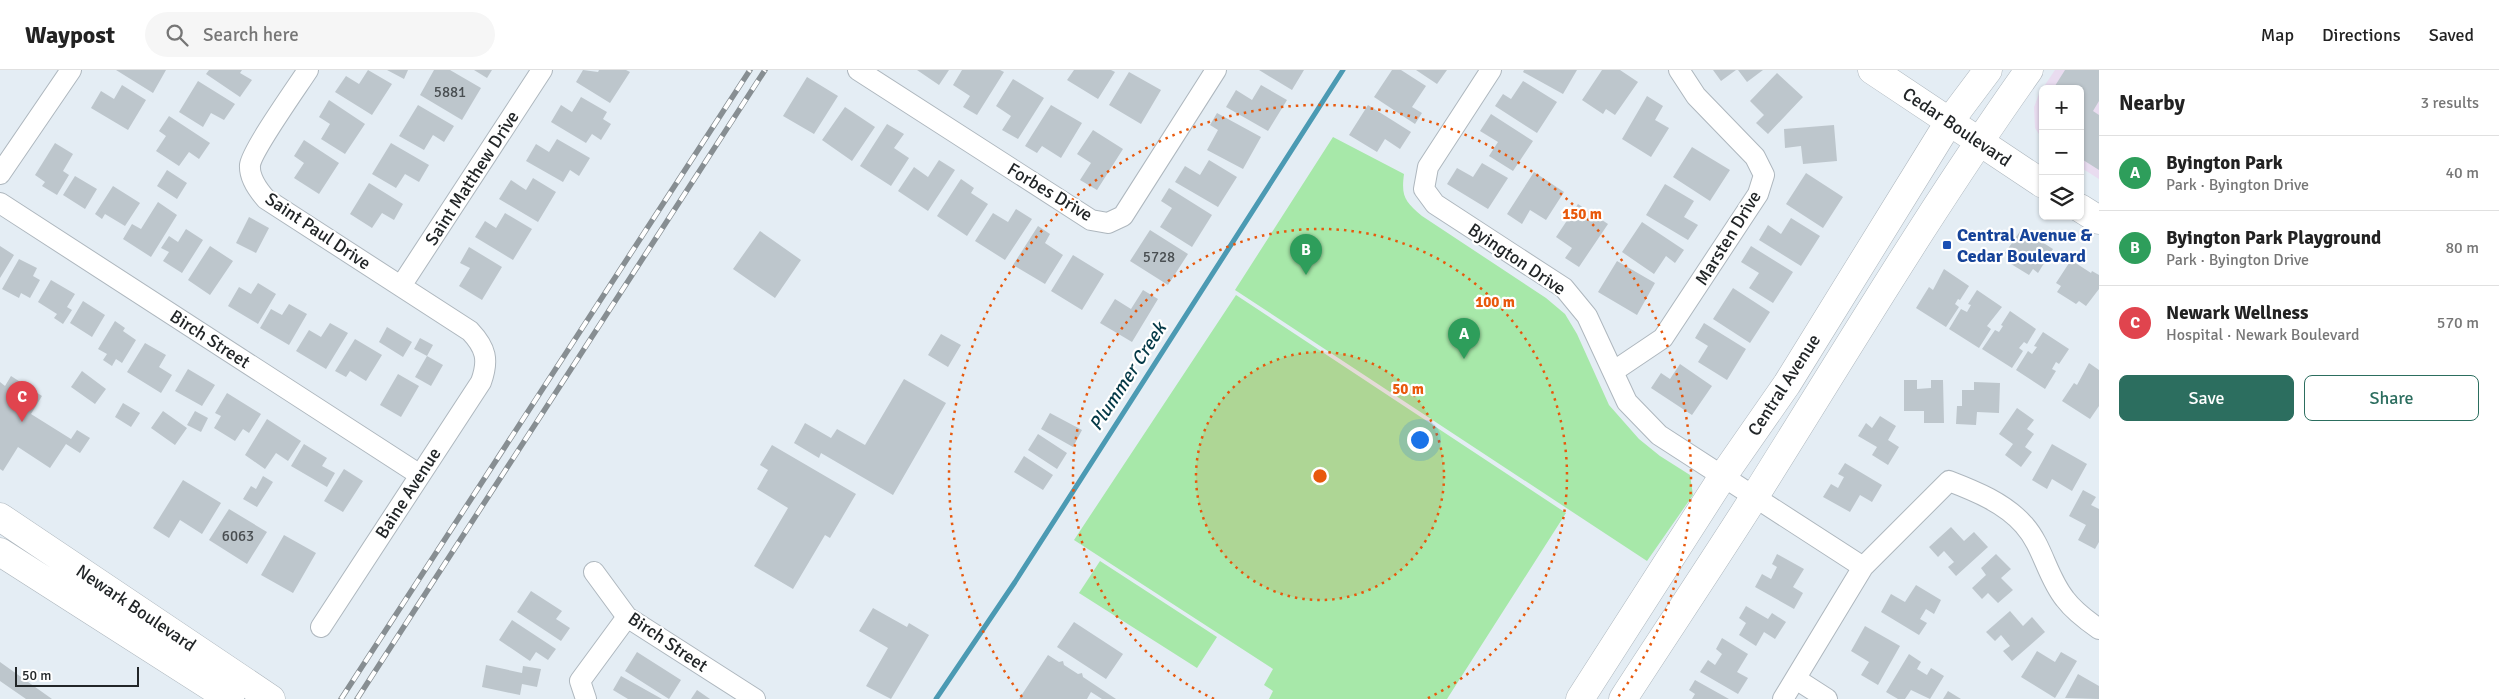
<!DOCTYPE html>
<meta charset="utf-8">
<style>
body{margin:0;font-family:Signika,sans-serif;background:#f6f6f6;color:#222}
.controls{position:absolute;right:15px;top:15px;display:grid;overflow:hidden;border-radius:8px;box-shadow:0 1px 4px #0004}
.controls button{width:45px;height:45px;display:grid;place-items:center;padding:0;border:0;border-bottom:1px solid #e0e0e0;background:#fff;color:#222;font:25px sans-serif}
.scale{position:absolute;left:15px;bottom:12px;width:124px;box-sizing:border-box;padding-left:5px;border:2px solid #222628;border-top:0;font-size:14px;line-height:18px;white-space:nowrap;color:#222628;-webkit-text-stroke:4px #fff;paint-order:stroke}
.you{position:absolute;left:1419px;top:369px;width:18px;height:18px;margin:-12px;border:4px solid #fff;border-radius:50%;background:#1a73e8;box-shadow:0 0 0 8px #1a73e833}
.badge{display:grid;place-items:center;width:32px;height:32px;border-radius:50%;background:#2c6e5f;color:#fff;font-size:16px;font-weight:700}
.pin{position:absolute;translate:-50% -41px;filter:drop-shadow(0 1px 2px #0008)}
.pin::after{content:'';position:absolute;top:26px;width:18px;height:15px;background:inherit;clip-path:polygon(0 0,100% 0,50% 100%)}
.list{margin:0;padding:0;list-style:none}
h2{display:flex;justify-content:space-between;align-items:center;height:65px;margin:0;padding:0 20px;font-size:21px}
h2 small{font-size:16px;font-weight:400;color:#767676}
.list li{display:grid;grid-template-columns:32px 1fr auto;gap:15px;align-items:center;box-sizing:border-box;height:75px;padding:0 20px;border-top:1px solid #e0e0e0}
.list b{display:block;font-size:19px;white-space:nowrap}
.list p{margin:0;font-size:16px;white-space:nowrap;color:#767676}
.list em{font-size:16px;font-style:normal;color:#767676}
.actions{display:flex;gap:10px;padding:15px 20px}
.actions a{flex:1;padding:11px 0;border:1px solid #2c6e5f;border-radius:8px;text-align:center;font-size:18px;color:#2c6e5f}
.actions .main{background:#2c6e5f;color:#fff}
.icon{flex:none;width:28px;height:28px;fill:none;stroke:currentColor;stroke-width:2;stroke-linecap:round;stroke-linejoin:round}
.map{position:relative;flex:none;width:2099px;height:629px;overflow:hidden}
header{display:flex;align-items:center;gap:30px;box-sizing:border-box;height:70px;padding:0 25px;background:#fff;border-bottom:1px solid #e0e0e0}
header strong{font-size:24px}
nav{display:flex;gap:28px;margin-inline-start:auto;font-size:18px}
.search{width:350px;height:45px;background:#f6f6f6;display:flex;align-items:center;gap:12px;box-sizing:border-box;padding:0 18px;border-radius:28px;color:#767676;font-size:19px}
main{display:flex}
aside{flex:1;background:#fff}
.map>svg:first-child{display:block}
</style>
<header>
<strong>Waypost</strong>
<div class="search"><svg class="icon" aria-label="search" viewBox="0 0 24 24"><circle cx="10" cy="10" r="6"/><path d="M15 15l6 6"/></svg>Search here</div>
<nav><a>Map</a><a>Directions</a><a>Saved</a></nav>
</header>
<main>
<div class="map">
<svg width="2099" height="629" viewBox="0 0 2099 629">
<rect width="100%" height="100%" fill="#e4edf4"/>
<!-- commercial -->
<path fill="#e9dcf0" d="M2055 0H2099V109L2080 97V19H2043V70L2035 58 2034 37 2039 24Z"/>
<!-- green -->
<path fill="#a7e8a9" d="M1333 67 1404 104C1401 127 1405 131 1422 146L1546 228 1565 244 1577 264 1609 335 1639 369 1660 386 1690 405 1693 425 1647 491 1235 220Z
M1236 225 1566 443 1447 629H1269L1273 621 1264 615 1273 599 1074 470Z
M1100 491 1217 567 1197 598 1079 523Z"/>
<g fill="none" stroke-linecap="round" stroke-linejoin="round">
<!-- stream -->
<path stroke="#4b9ab3" stroke-width="5" d="M936 629 1015 512 1343 0"/>
</g>
<!-- building -->
<path fill="#bdc6cc" d="M116 0H166L153 23Z
M209 0H242L240 3 252 10 240 27 206 4Z
M368 0 392 14 372 45 335 22 346 6 359 14Z
M387 0H408L404 9Z
M434 0H450L481 18 462 50 420 25Z
M474 0H492L487 8Z
M583 0 598 2 599 0H626L630 2 610 33 576 12Z
M917 0H949L939 15Z
M962 0H1000L1004 2 977 45 963 37 970 26 953 15Z
M1074 0H1111L1115 2 1098 29 1067 10Z
M1259 0H1304L1292 20Z
M1392 0H1401L1426 16 1412 37 1422 43 1415 54 1374 27Z
M1416 0H1447L1437 14Z
M1524 0H1577L1563 24 1523 2Z
M1602 0H1620L1638 12 1615 45 1606 39 1603 44 1582 30Z
M1713 0H1736L1721 11Z
M1738 0H1763L1747 12Z
M2065 0H2099V31L2093 41 2099 45V100L2080 88V19H2053Z
M1129 2 1161 20 1141 54 1109 35Z
M1777 3 1803 27 1768 64 1756 53 1764 45 1750 31Z
M807 7 838 26 814 64 783 46Z
M1013 9 1044 28 1018 69 1002 60 1011 46 996 36Z
M198 11 235 34 224 50 211 43 203 57 179 42Z
M1523 11 1557 32 1537 63 1495 36 1503 24 1511 29Z
M122 15 146 30 128 60 91 38 101 21 114 29Z
M1261 15 1287 30 1268 61 1226 37 1236 20 1252 30Z
M1647 26 1663 36 1655 50 1669 58 1651 87 1622 69Z
M581 27 607 42 603 49 611 54 601 70 592 64 586 73 551 52 561 35 572 42Z
M329 30 365 54 345 84 321 69 330 54 319 47Z
M418 35 454 56 444 72 433 65 424 80 399 66Z
M1051 35 1082 53 1061 88 1042 76 1037 83 1025 76Z
M1368 35 1411 62 1400 79 1385 69 1377 82 1349 65Z
M845 37 875 57 852 91 822 70Z
M1217 43 1261 67 1243 99 1207 80 1218 60 1210 55Z
M1491 44 1533 71 1513 101 1489 86 1498 72 1480 61Z
M169 46 210 73 199 89 189 82 179 96 156 81 166 66 159 61Z
M887 54 904 64 894 78 909 88 891 116 860 96Z
M1834 55 1837 91 1803 94 1801 76 1785 78 1784 59Z
M1093 60 1123 79 1097 120 1080 110 1091 93 1077 84Z
M557 69 590 88 579 106 570 100 563 112 526 91 536 74 549 82Z
M304 70 339 93 319 124 294 108 304 93 294 86Z
M55 73 73 84 63 101 69 105 57 125 42 116 45 112 35 105Z
M391 73 429 95 419 112 405 104 396 118 372 104Z
M1692 77 1730 100 1710 131 1673 107Z
M939 90 955 100 928 141 898 121 914 97 928 107Z
M1209 90 1237 107 1218 137 1175 112 1185 96 1200 105Z
M1482 93 1508 108 1488 139 1447 114 1457 98 1473 107Z
M167 100 187 113 177 129 157 116Z
M1534 102 1564 122 1546 150 1530 140 1522 154 1507 144Z
M1806 103 1843 127 1823 158 1786 134Z
M75 106 97 119 85 139 63 125Z
M533 108 556 122 538 152 499 129 511 110 526 120Z
M961 109 974 118 971 123 988 134 967 166 937 146Z
M369 113 403 134 394 150 382 143 372 158 350 144Z
M1665 114 1694 131 1684 147 1698 155 1688 170 1646 145Z
M113 116 140 133 125 156 105 144 102 149 95 144Z
M1169 118 1212 145 1192 177 1160 157 1172 138 1161 131Z
M158 132 177 145 151 187 123 169 132 154 141 159Z
M1578 134 1608 154 1579 197 1565 188 1572 178 1556 167Z
M1016 139 1032 149 1005 190 975 171 993 143 1008 152Z
M505 143 532 159 513 190 475 167 485 151 496 158Z
M249 147 269 158 256 183 236 173Z
M1791 148 1820 166 1801 196 1759 170 1768 155 1781 164Z
M1642 152 1684 180 1675 193 1666 186 1654 204 1622 182Z
M1038 156 1050 164 1045 173 1063 185 1045 214 1013 195Z
M2023 157 2035 165 2034 167 2053 179 2038 203 2033 199 2029 205 2011 194 2014 190 2005 183Z
M186 159 203 170 182 203 163 191 169 182 161 178 169 166 178 172Z
M1150 160 1188 184 1168 215 1130 191Z
M760 161 801 190 775 228 733 199Z
M0 176 14 185 0 208Z
M210 176 233 191 210 225 188 210Z
M1751 176 1793 202 1773 233 1749 218 1759 203 1741 192Z
M469 177 502 197 482 230 459 216 470 198 460 193Z
M1073 185 1104 204 1082 240 1051 221Z
M19 189 37 198 33 206 40 210 30 228 21 223 19 228 2 219Z
M2071 190 2091 203 2092 201 2099 205V219L2086 236 2079 231 2076 234 2057 222 2061 216 2056 213Z
M1617 191 1655 213 1637 245 1598 222Z
M1944 199 1969 216 1960 230 1958 229 1955 234 1959 237 1946 257 1916 238 1929 217 1933 220Z
M51 210 75 224 67 237 72 240 63 254 54 248 57 244 38 232Z
M258 213 276 224 258 254 228 236 239 217 251 224Z
M1733 218 1770 242 1750 273 1713 249Z
M1143 220 1158 229 1132 272 1100 253 1115 229 1131 239Z
M1977 220 2002 237 1987 256 1991 259 1979 278 1949 259 1961 239 1967 242 1971 235 1968 234Z
M83 231 105 245 92 267 70 253Z
M289 234 307 244 289 275 260 258 271 239 282 245Z
M2010 241 2036 259 2027 274 2024 272 2019 278 2023 281 2012 298 1982 279 1995 260 1999 262 2003 256 2001 255Z
M115 251 125 258 123 261 136 270 122 293 116 289 112 296 103 290 107 284 98 279Z
M330 253 348 263 326 299 296 281 309 260 321 267Z
M1704 253 1746 279 1727 310 1698 292 1708 276 1695 268Z
M387 257 412 272 403 287 379 272Z
M2043 262 2069 279 2059 294 2056 292 2052 299 2056 301 2045 319 2016 300 2028 281 2032 284 2037 277 2034 276Z
M941 264 961 275 948 297 928 285Z
M420 268 433 275 427 286 414 279Z
M355 269 382 285 366 311 350 301 346 307 335 301Z
M145 273 166 285 159 297 172 305 161 323 127 302Z
M427 286 443 295 431 316 415 307Z
M2089 293 2099 300V336L2090 349 2062 331 2074 313 2077 315Z
M1680 294 1712 316 1692 345 1651 318 1661 303 1670 309Z
M188 299 215 315 202 336 175 321Z
M82 301 106 319 95 334 71 317Z
M398 304 419 316 401 347 380 335Z
M11 306 42 326 31 344 71 369 77 360 90 368 80 383 66 374 50 398 18 377 3 401 0 399V312L5 316Z
M904 309 946 333 893 425 821 383 819 388 794 373 805 353 831 368 837 359 865 375Z
M1904 310H1917V319L1931 318V310H1943L1944 353H1924V341H1904Z
M1974 312 2000 313 1999 343 1977 342 1976 355 1956 354 1957 336H1962V320H1974Z
M227 323 261 344 249 363 243 359 235 371 214 358 221 346 215 343Z
M123 333 140 343 131 357 115 347Z
M2017 338 2034 350 2027 359 2034 364 2025 377 2032 382 2021 397 2005 385 2013 374 1999 364Z
M163 341 187 358 175 375 151 358Z
M195 341 208 348 201 362 187 355Z
M1050 343 1082 360 1073 377 1041 359Z
M1880 346 1896 356 1888 370 1899 377 1888 395 1872 385 1877 377 1858 366 1866 353 1872 358Z
M267 349 301 371 288 391 276 383 265 399 245 385Z
M1038 364 1067 383 1057 399 1028 380Z
M304 374 327 388 322 396 335 403 327 417 291 396Z
M2052 374 2087 394 2072 421 2052 409 2047 419 2032 410Z
M772 375 856 424 830 468 825 465 793 519 754 496 788 438 757 419 768 400 760 395Z
M1024 386 1053 405 1043 420 1014 402Z
M1845 393 1882 415 1872 432 1860 425 1850 442 1823 427 1831 414 1838 418 1844 407 1838 404Z
M344 399 363 411 343 442 324 431Z
M263 406 273 412 257 437 243 429 251 416 256 419Z
M183 410 221 433 202 464 180 450 169 468 153 458Z
M2083 420 2096 427 2091 435 2099 439V472L2095 479 2078 470 2086 455 2069 446Z
M229 439 267 462 247 494 209 470Z
M1951 457 1964 471 1974 462 1988 477 1956 506 1948 497 1954 492 1944 481 1938 487 1929 477Z
M284 465 316 483 293 523 261 505Z
M1777 484 1804 499 1793 517 1803 523 1794 539 1755 517 1762 504 1771 509 1777 497 1772 494Z
M1996 484 2011 499 2001 508 2013 520 1998 533 1988 523 1982 529 1972 518 1986 505 1981 498Z
M1916 515 1941 530 1934 544 1926 539 1920 549 1927 553 1919 565 1881 542 1891 524 1905 532Z
M531 521 562 541 556 549 570 558 561 571 517 542Z
M1746 536 1768 549 1772 543 1786 552 1775 569 1764 562 1756 576 1739 565 1746 553 1739 548Z
M873 538 907 557 909 553 929 565 891 629 866 616 888 578 859 561Z
M2010 541 2023 556 2032 547 2045 562 2012 591 2003 581 2010 576 2001 565 1995 571 1986 562Z
M512 550 556 579 548 590 536 582 530 591 499 570Z
M1074 552 1123 584 1106 609 1057 577Z
M1865 556 1900 576 1878 615 1861 605 1869 592 1851 581Z
M1722 568 1748 584 1737 602 1748 608 1738 624 1700 602 1708 590 1715 595 1722 584 1716 579Z
M2037 581 2055 592 2061 582 2077 591 2055 628 2021 607Z
M637 582 681 610 669 629 625 601Z
M1909 584 1921 592 1917 599 1927 605 1931 598 1944 606 1930 629 1911 620 1905 629H1898L1886 622Z
M1048 585 1059 592 1063 591 1064 595 1078 604 1082 603 1083 607 1116 629H1102L1091 622 1087 629H1019Z
M0 592 52 629H26L0 611Z
M486 595 522 603 523 596 541 599 537 617 522 614 520 625 482 617Z
M2078 604 2099 616V629L2065 628Z
M621 606 662 629H628L613 620Z
M1695 610 1729 629H1692L1695 624 1689 620Z
M697 620 710 629H691Z
M1948 621 1961 629H1943Z"/>
<g fill="none" stroke-linecap="round" stroke-linejoin="round">
<defs>
<path id="street" d="M308 0C297 17 252 80 250 95 249 108 258 120 266 129L470 261C486 278 489 290 481 312L321 557
M858 0 1091 150 1108 153 1123 146 1216 0
M1491 0 1428 97 1424 119 1435 134 1564 218 1587 246 1627 332 1659 365 1863 497
M0 104 71 0
M0 133 420 405
M401 216 542 0
M1614 301 1663 268 1758 124 1764 105 1755 87 1696 26 1679 0
M594 502 627 547 755 629
M1796 609 1827 629
M586 629 580 611 627 547
M1783 629 1863 497 1949 411C1975 421 2005 433 2024 455 2043 476 2047 507 2065 529 2074 541 2086 550 2099 559"/>
<path id="secondary" d="M1872 0 2043 114
M2080 138 2099 150
M1580 629 1723 406 1787 314 1949 52 1988 0
M1623 629C1667 561 1712 494 1755 426 1845 283 1931 138 2029 0"/>
<path id="primary" d="M0 447 271 629
M0 482 230 629"/>
</defs>
<!-- street casing -->
<use href="#street" stroke="#aeb7be" stroke-width="22"/>
<!-- secondary casing -->
<use href="#secondary" stroke="#aeb7be" stroke-width="29"/>
<!-- primary casing -->
<use href="#primary" stroke="#aeb7be" stroke-width="29"/>
<!-- street -->
<use href="#street" stroke="#fff" stroke-width="20"/>
<!-- secondary -->
<use href="#secondary" stroke="#fff" stroke-width="28"/>
<!-- primary -->
<use href="#primary" stroke="#fff" stroke-width="28"/>
<defs>
<path id="rail" d="M341 629 750 0
M357 629 765 0"/>
</defs>
<!-- rail casing -->
<use href="#rail" stroke="#878e92" stroke-width="5.5"/>
<!-- rail -->
<use href="#rail" stroke="#fff" stroke-width="4" stroke-dasharray="11" stroke-linecap="butt"/>
</g>
<!-- distance rings -->
<circle cx="1320" cy="406" r="124" fill="#e8590c" fill-opacity=".12"/>
<g fill="none" stroke="#e8590c" stroke-width="2.5" stroke-dasharray="2.5 5">
<circle cx="1320" cy="406" r="124"/>
<path d="M1214 629A247 247 0 1 1 1426 629"/>
<path d="M1022 627A371 371 0 1 1 1618 627"/>
</g>
<!-- markers -->
<rect fill="#1a4fb4" stroke="#fff" stroke-width="2" x="1942" y="170" width="10" height="10" rx="2.5"/>
<g text-anchor="middle" stroke-width="4.5" stroke-linejoin="round" paint-order="stroke">
<!-- number labels -->
<g font-size="15" fill="#494e51">
<text x="450" y="27">5881</text>
<text x="1159" y="192">5728</text>
<text x="238" y="471">6063</text>
</g>
<!-- street labels -->
<g font-size="18" fill="#222628" stroke="#fff">
<text transform="translate(1957 57) rotate(34)" y="6">Cedar Boulevard</text>
<text transform="translate(472 108) rotate(-57)" y="6">Saint Matthew Drive</text>
<text transform="translate(1050 122) rotate(31)" y="6">Forbes Drive</text>
<text transform="translate(318 161) rotate(34)" y="6">Saint Paul Drive</text>
<text transform="translate(1728 168) rotate(-58)" y="6">Marsten Drive</text>
<text transform="translate(1517 189) rotate(34)" y="6">Byington Drive</text>
<text transform="translate(210 269) rotate(33)" y="6">Birch Street</text>
<text transform="translate(1784 315) rotate(-57)" y="6">Central Avenue</text>
<text transform="translate(408 423) rotate(-57)" y="6">Baine Avenue</text>
<text transform="translate(136 538) rotate(34)" y="6">Newark Boulevard</text>
<text transform="translate(668 572) rotate(34)" y="6">Birch Street</text>
</g>
<!-- transit labels -->
<g font-size="18" font-weight="bold" fill="#164399" stroke="#fff" text-anchor="start">
<text x="1957" y="171">Central Avenue &amp;<tspan x="1957" dy="21">Cedar Boulevard</tspan></text>
</g>
<!-- water labels -->
<g font-size="19" font-style="italic" fill="#033846" stroke="#fff">
<text transform="translate(1127 306) rotate(-57)" y="7">Plummer Creek</text>
</g>
</g>
<circle cx="1320" cy="406" r="8" fill="#e8590c" stroke="#fff" stroke-width="2.5"/>
<g font-size="15" text-anchor="middle" font-weight="bold" fill="#e8590c" stroke="#fff" stroke-width="4.5" stroke-linejoin="round" paint-order="stroke">
<text x="1582" y="149">150 m</text>
<text x="1495" y="237">100 m</text>
<text x="1408" y="324">50 m</text>
</g>
</svg>
<div class="controls">
<button>+</button>
<button>−</button>
<button><svg class="icon" aria-label="layers" viewBox="0 0 24 24"><path d="M12 4l9 5-9 5-9-5zM3 14l9 5 9-5"/></svg></button>
</div>
<div class="scale">50 m</div>
<div class="you"></div>
<div class="pin badge" style="left:1464px;top:289px;background:#2e9e5b">A</div>
<div class="pin badge" style="left:1306px;top:205px;background:#2e9e5b">B</div>
<div class="pin badge" style="left:22px;top:352px;background:#e0444e">C</div>
</div>
<aside>
<h2>Nearby<small>3 results</small></h2>
<ul class="list">
<li><span class="badge" style="background:#2e9e5b">A</span><div><b>Byington Park</b><p>Park · Byington Drive</p></div><em>40 m</em></li>
<li><span class="badge" style="background:#2e9e5b">B</span><div><b>Byington Park Playground</b><p>Park · Byington Drive</p></div><em>80 m</em></li>
<li><span class="badge" style="background:#e0444e">C</span><div><b>Newark Wellness</b><p>Hospital · Newark Boulevard</p></div><em>570 m</em></li>
</ul>
<div class="actions"><a class="main">Save</a><a>Share</a></div>
</aside>
</main>
